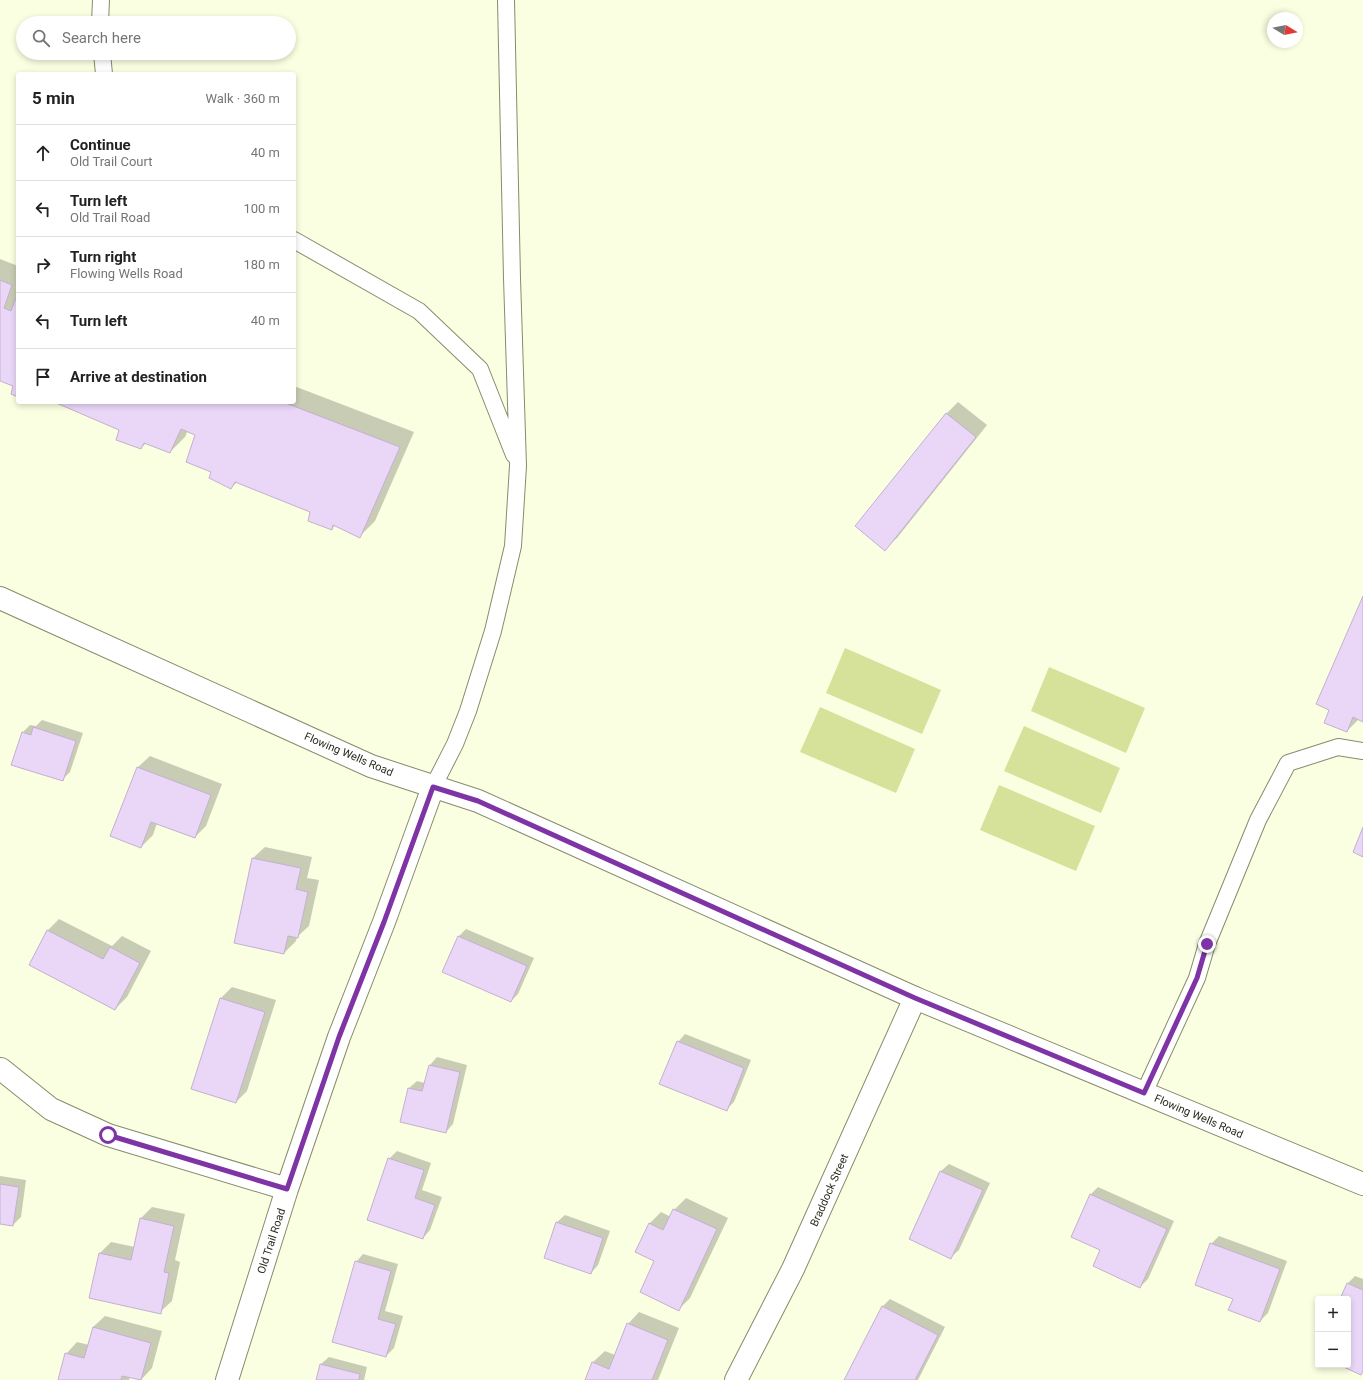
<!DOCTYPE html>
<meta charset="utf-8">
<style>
body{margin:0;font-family:Roboto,sans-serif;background:#f2f2f2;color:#222}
.controls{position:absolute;right:12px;bottom:12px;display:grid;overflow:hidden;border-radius:4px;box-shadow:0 2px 6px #0003}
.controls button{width:36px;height:36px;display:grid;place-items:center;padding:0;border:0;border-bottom:1px solid #e0e0e0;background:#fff;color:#222;font:20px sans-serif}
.compass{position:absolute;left:1267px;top:12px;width:36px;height:36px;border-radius:50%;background:#fff;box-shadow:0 2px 6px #0003;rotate:100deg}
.stop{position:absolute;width:12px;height:12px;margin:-9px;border:3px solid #7f34a5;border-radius:50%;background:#fff}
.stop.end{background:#7f34a5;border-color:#fff;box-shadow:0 1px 4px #0008}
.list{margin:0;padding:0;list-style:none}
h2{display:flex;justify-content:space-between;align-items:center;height:52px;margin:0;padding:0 16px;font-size:17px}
h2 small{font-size:13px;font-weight:400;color:#767676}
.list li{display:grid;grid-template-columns:26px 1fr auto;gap:12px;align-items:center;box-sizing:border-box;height:56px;padding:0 16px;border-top:1px solid #e0e0e0}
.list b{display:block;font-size:15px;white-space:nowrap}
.list p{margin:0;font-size:13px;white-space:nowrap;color:#767676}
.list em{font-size:13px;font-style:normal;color:#767676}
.icon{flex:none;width:22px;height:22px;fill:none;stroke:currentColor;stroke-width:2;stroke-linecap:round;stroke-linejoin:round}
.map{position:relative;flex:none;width:1363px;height:1380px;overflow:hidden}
.search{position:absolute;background:#fff;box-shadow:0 2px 6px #0003;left:16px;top:16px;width:280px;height:44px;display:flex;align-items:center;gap:10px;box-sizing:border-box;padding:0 14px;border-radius:22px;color:#767676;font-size:15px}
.panel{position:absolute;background:#fff;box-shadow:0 2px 6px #0003;left:16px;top:72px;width:280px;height:332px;border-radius:4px}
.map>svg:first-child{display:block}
</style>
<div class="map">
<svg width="1363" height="1380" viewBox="0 0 1363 1380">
<rect width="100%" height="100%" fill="#faffe1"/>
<!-- green -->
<path fill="#d6e19a" d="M845 648 941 690 922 734 826 693Z
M1049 667 1145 708 1126 753 1031 711Z
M820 707 915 749 896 793 800 752Z
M1024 726 1120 768 1101 813 1004 771Z
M999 785 1095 826 1076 871 980 830Z"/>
<!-- shadow -->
<path fill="#0003" d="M0 259 18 266V395L14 386 0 380Z
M294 386 414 432 375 521 360 536 335 525 332 529 312 512 237 482 231 488 212 471 197 434 188 430 185 437 170 452 146 443 141 448 120 430 57 402H294Z
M958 402 987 425 897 538 885 549 946 414Z
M1363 598V721L1359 719 1347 731Z
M42 720 83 733 70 772 62 780 12 764 23 732 30 725 36 726Z
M150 756 222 784 206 826 195 837 157 823 153 835 141 847 112 835 138 767Z
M265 847 312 857 307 878 319 880 309 926 297 937 296 941 284 953 236 942 253 858Z
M59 919 112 946 122 936 151 951 127 997 115 1009 30 965 48 930Z
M466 929 534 958 518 994 511 1001 459 936Z
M232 987 276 1000 247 1091 236 1102 221 998Z
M685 1034 751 1060 734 1102 726 1110 678 1042Z
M437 1057 467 1065 453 1124 446 1132 409 1088 417 1081 425 1083 430 1065Z
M397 1151 431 1163 422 1190 442 1197 430 1230 423 1238 389 1159Z
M949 1164 990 1183 959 1250 951 1257 941 1171Z
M0 1176 26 1180 21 1217 13 1225 0 1223Z
M1098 1187 1174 1221 1148 1279 1140 1287 1102 1250 1072 1236 1091 1194Z
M686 1198 728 1218 690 1298 678 1310 656 1260 649 1224 661 1212 671 1217 674 1210Z
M152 1207 185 1214 175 1260 180 1262 172 1301 160 1312 99 1254 111 1242 135 1247 141 1218Z
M565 1215 610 1231 598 1265 591 1273 545 1257 557 1222Z
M1219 1236 1287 1261 1268 1313 1260 1321 1234 1298 1211 1244Z
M363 1254 398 1264 385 1311 403 1316 394 1348 386 1356 356 1262Z
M1355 1276 1363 1279V1372L1361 1374 1341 1365H1348V1299H1341L1348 1283Z
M890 1299 945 1327 918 1380H845L883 1306Z
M639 1312 679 1328 658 1380H586L593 1362 605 1351 615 1355 628 1324Z
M105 1316 162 1331 152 1368 141 1380 130 1377 129 1380H59L66 1354 77 1342 89 1345 93 1327Z
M329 1357 367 1367 364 1380H317L321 1364Z"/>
<!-- building -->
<path fill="#ead7f8" stroke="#c3b0d0" d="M0 280 12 285 4 308 11 311 18 293V397L11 394 13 386 0 381Z
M54 402H210L214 403V402H283L400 447 360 538 333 525 332 530 308 521 310 512 235 482 231 489 209 478 211 472 186 462 195 435 181 429 170 453 144 443 141 449 116 440 119 430Z
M946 413 976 437 885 551 855 526Z
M1363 596V722L1353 717 1347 732 1324 723 1329 710 1316 704Z
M33 727 76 741 63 781 11 765 22 732 31 735Z
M137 767 211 795 195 838 151 822 141 848 110 836Z
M1363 827V857L1353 852Z
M252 858 301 868 296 889 308 892 298 938 288 936 284 954 234 943Z
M47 930 103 959 110 947 140 963 115 1010 29 965Z
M458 936 527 966 511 1002 442 972Z
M220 998 265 1012 236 1103 191 1089Z
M677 1041 744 1068 727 1111 659 1084Z
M429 1065 460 1072 446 1133 400 1122 408 1088 422 1091Z
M388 1158 424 1170 415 1198 435 1205 423 1239 367 1220Z
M940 1171 983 1190 951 1259 909 1239Z
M0 1184 19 1187 13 1226 0 1224Z
M1090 1194 1167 1229 1140 1288 1093 1266 1100 1250 1071 1237Z
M673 1209 717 1229 679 1311 640 1292 654 1261 635 1252 649 1223 663 1230Z
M140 1218 174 1226 164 1272 169 1273 161 1314 89 1298 99 1253 131 1260Z
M556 1222 603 1238 591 1274 544 1258Z
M1210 1243 1280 1269 1260 1322 1228 1310 1233 1299 1195 1285Z
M355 1261 391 1271 378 1319 396 1324 386 1357 332 1342Z
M1347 1283 1363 1290V1371L1361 1375 1339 1365H1348V1299H1340Z
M882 1306 938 1335 915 1380H844Z
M627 1323 668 1340 652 1380H585L592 1362 609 1369Z
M93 1327 151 1343 141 1380 122 1376 121 1380H58L65 1353 84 1358Z
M320 1364 360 1374 359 1380H316Z"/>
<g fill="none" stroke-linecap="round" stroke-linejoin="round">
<defs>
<path id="lane" d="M100 23 101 0
M102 53 104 74
M294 240 419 311 480 369 514 455
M433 787 455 744 468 711 493 631 513 546 518 466 512 278 506 0
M1144 1093 1197 978 1207 944 1258 820 1288 763 1338 747 1363 751"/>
<path id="street" d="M1 1069 51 1109 108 1135 287 1189
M227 1380 287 1189 339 1037 384 922 433 787
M736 1380 793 1269 915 998"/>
<path id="secondary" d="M0 598 371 766 478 801 915 998 1363 1184"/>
</defs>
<!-- lane casing -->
<use href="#lane" stroke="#878c6a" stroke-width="18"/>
<!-- street casing -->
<use href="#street" stroke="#878c6a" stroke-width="24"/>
<!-- secondary casing -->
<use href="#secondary" stroke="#878c6a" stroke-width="24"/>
<!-- lane -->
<use href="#lane" stroke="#fff" stroke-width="16"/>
<!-- street -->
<use href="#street" stroke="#fff" stroke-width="22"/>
<!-- secondary -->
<use href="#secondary" stroke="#fff" stroke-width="22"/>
</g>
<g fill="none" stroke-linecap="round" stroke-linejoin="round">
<!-- route -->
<path stroke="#7f34a5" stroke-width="5" d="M108 1135 287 1189 339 1037 384 922 433 787 478 801 915 998 1144 1093 1197 978 1207 944"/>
</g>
<g text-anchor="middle" stroke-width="3.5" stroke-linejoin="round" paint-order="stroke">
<!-- street labels -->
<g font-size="11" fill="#292b1d" stroke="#fff">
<text transform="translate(349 754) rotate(23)" y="4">Flowing Wells Road</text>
<text transform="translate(1199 1116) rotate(23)" y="4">Flowing Wells Road</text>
<text transform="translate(829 1190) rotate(-66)" y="4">Braddock Street</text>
<text transform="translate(271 1241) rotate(-72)" y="4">Old Trail Road</text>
</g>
</g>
</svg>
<div class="controls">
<button>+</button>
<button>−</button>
</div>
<svg class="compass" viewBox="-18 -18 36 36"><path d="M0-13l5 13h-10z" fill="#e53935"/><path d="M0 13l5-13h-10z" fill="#767676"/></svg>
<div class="stop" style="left:108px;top:1135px"></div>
<div class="stop end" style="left:1207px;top:944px"></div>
<div class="search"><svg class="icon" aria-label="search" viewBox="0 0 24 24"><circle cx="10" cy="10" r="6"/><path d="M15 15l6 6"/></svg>Search here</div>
<section class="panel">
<h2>5 min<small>Walk · 360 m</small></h2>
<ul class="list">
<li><svg class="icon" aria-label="ahead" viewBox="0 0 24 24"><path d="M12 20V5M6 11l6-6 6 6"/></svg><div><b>Continue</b><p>Old Trail Court</p></div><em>40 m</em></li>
<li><svg class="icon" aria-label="left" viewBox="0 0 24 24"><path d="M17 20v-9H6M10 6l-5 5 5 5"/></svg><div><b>Turn left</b><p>Old Trail Road</p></div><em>100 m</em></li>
<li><svg class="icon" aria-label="right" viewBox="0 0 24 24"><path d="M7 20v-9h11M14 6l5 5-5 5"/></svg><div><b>Turn right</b><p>Flowing Wells Road</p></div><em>180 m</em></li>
<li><svg class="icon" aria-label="left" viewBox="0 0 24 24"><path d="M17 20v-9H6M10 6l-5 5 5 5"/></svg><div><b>Turn left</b></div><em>40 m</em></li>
<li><svg class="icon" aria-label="arrive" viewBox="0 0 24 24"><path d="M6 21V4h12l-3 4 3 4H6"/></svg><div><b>Arrive at destination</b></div></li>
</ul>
</section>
</div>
